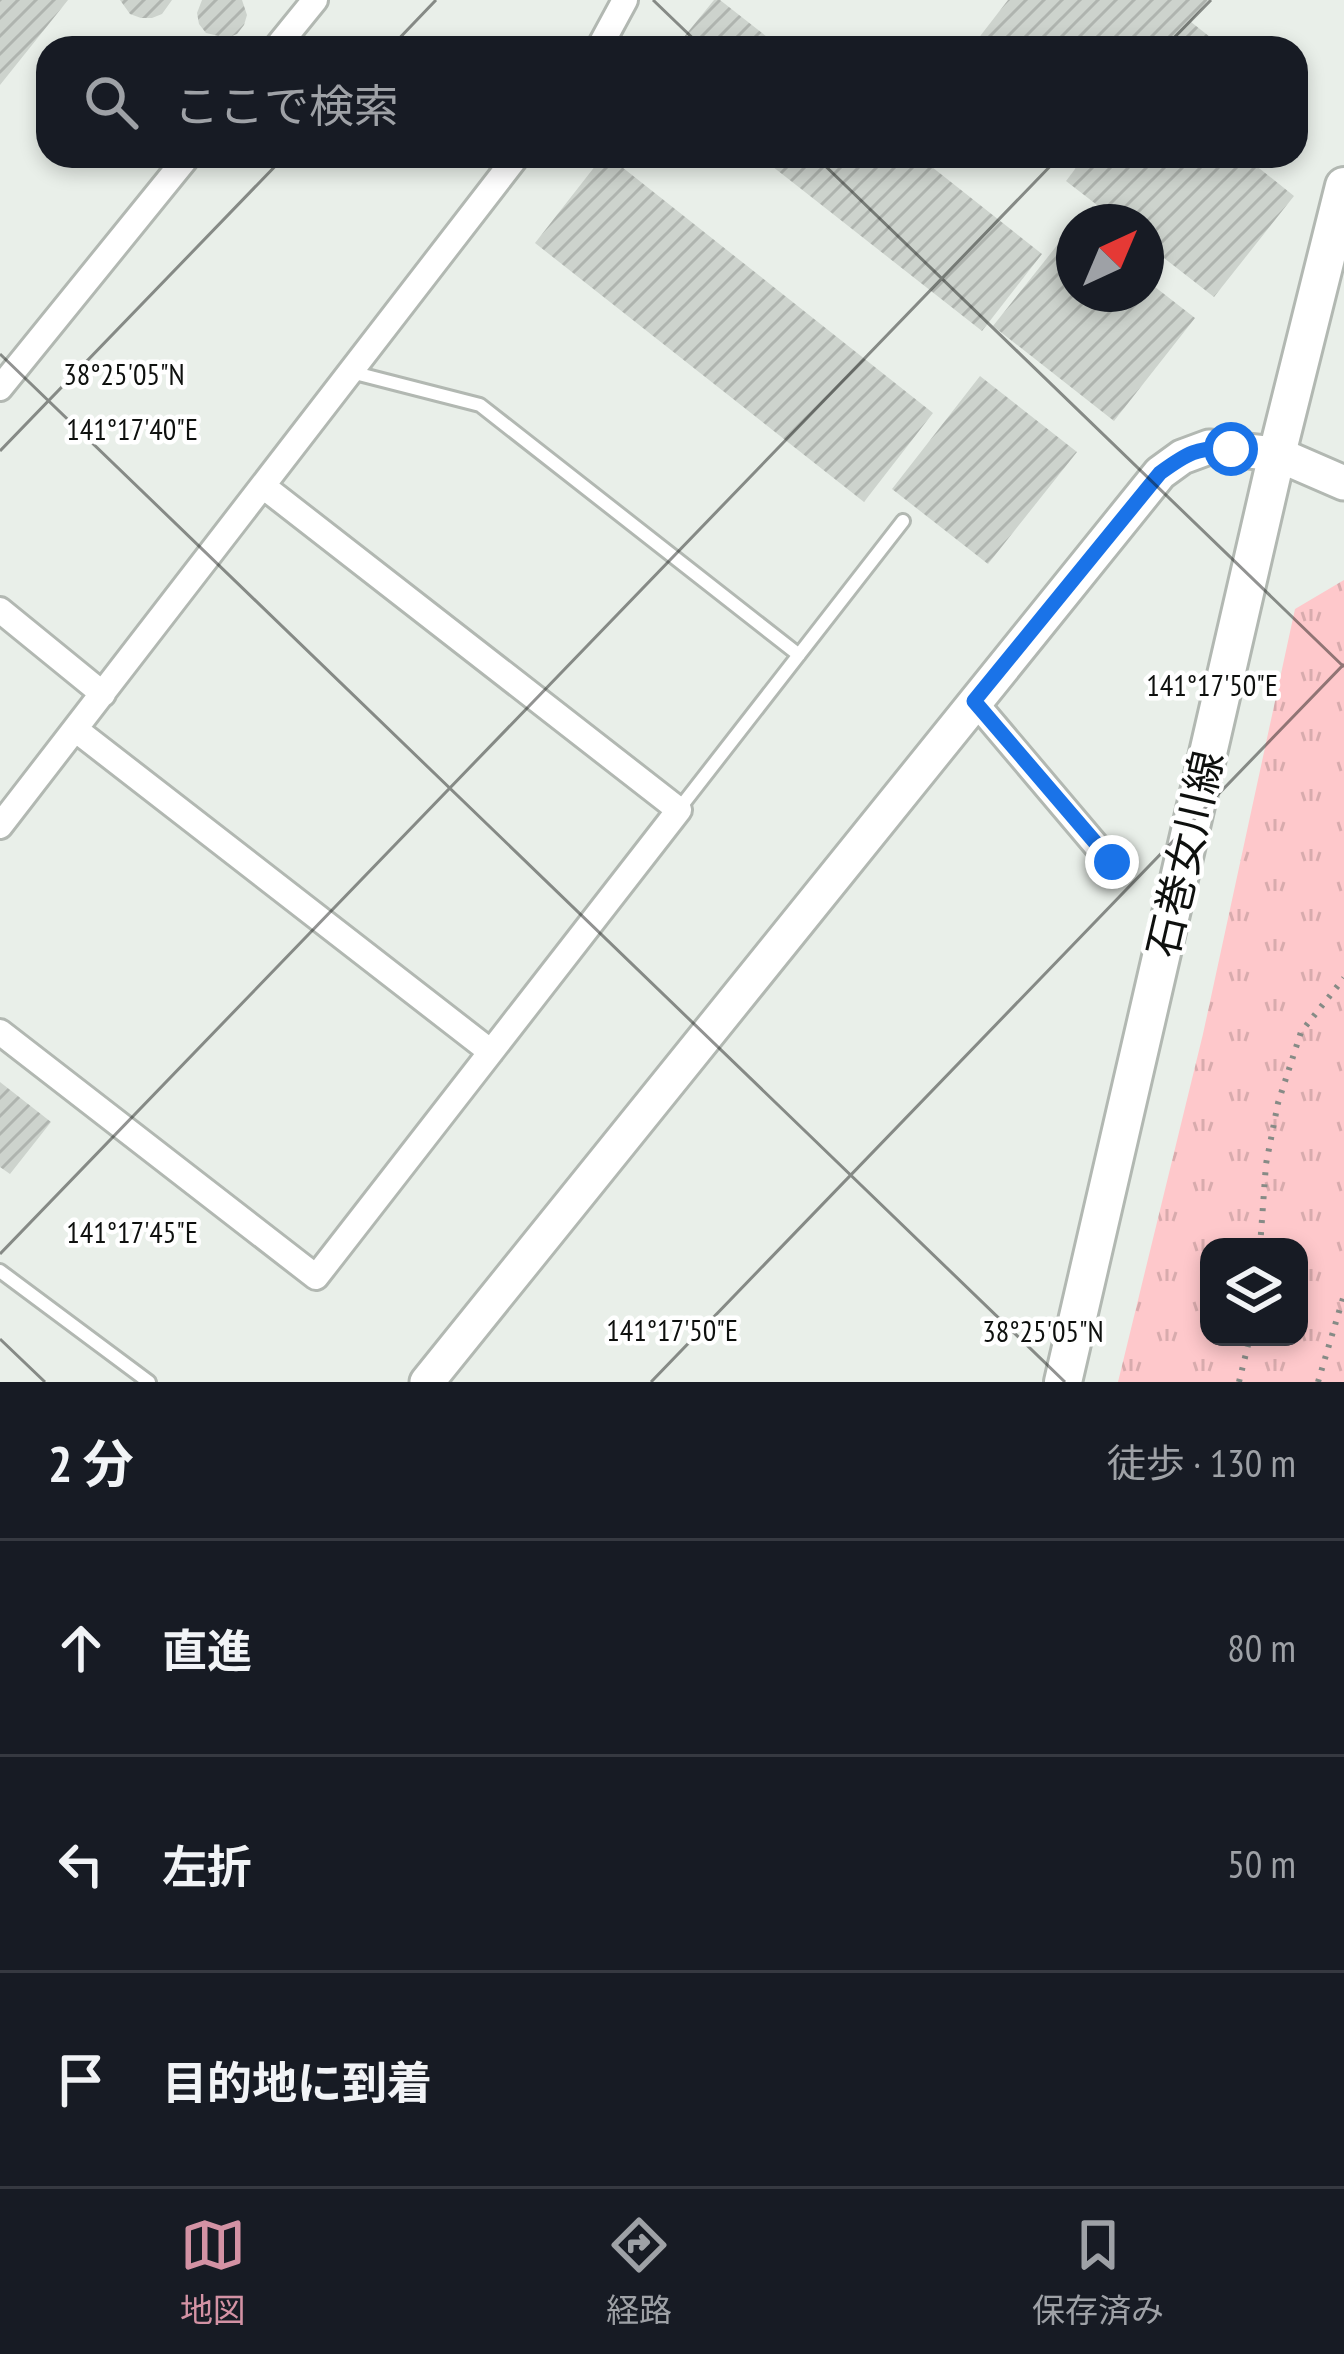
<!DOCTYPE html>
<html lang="ja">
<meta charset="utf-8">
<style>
body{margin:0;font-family:"PT Sans Narrow","Noto Sans JP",sans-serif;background:#20242c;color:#f1f3f6}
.controls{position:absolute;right:36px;bottom:36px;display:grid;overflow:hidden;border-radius:24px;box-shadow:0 6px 18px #0003}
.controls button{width:108px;height:108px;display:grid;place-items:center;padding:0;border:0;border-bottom:3px solid #363941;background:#171b24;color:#f1f3f6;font:60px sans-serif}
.compass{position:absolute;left:1056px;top:204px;width:108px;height:108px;border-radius:50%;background:#171b24;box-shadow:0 6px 18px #0003;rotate:44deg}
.stop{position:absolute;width:36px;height:36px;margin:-27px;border:9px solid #1a73e8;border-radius:50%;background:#fff}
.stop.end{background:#1a73e8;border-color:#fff;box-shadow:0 3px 12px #0008}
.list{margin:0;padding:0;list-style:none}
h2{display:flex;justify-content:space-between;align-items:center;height:156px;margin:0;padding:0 48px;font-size:51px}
h2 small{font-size:39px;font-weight:400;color:#9ea1a6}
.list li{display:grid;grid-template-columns:78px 1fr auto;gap:36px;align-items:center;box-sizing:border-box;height:216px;padding:0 48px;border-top:3px solid #363941}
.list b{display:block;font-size:45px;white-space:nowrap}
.list em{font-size:39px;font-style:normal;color:#9ea1a6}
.icon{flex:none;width:66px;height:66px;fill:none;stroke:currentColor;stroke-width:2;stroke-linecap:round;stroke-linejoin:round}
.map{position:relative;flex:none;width:1344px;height:1382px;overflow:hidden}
.search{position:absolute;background:#171b24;box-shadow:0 6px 18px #0003;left:36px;right:36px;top:36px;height:132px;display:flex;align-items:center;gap:30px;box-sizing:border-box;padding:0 42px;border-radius:36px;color:#9ea1a6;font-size:45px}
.sheet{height:804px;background:#171b24}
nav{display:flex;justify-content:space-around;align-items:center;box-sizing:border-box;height:168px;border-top:3px solid #363941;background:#171b24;font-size:33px;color:#9ea1a6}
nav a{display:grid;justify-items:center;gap:6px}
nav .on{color:#d392a4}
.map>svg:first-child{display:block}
</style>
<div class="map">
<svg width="1344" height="1382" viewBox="0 0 1344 1382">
<defs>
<pattern id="park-tufts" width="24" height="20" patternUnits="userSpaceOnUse" patternTransform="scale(3)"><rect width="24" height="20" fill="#fec8cb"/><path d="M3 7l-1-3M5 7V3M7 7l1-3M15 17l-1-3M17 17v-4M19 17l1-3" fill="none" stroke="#d8abad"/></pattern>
<pattern id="building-hatch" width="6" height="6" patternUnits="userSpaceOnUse" patternTransform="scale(3)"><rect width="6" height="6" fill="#cdd3cd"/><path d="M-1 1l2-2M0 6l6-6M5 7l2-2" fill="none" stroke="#afb4af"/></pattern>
</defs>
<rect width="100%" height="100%" fill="#e9efe9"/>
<!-- park -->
<path fill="url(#park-tufts)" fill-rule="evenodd" d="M1344 580V1382H1118L1203 1034 1295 609ZM1209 1247H1299V1337H1209Z"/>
<!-- building -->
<path fill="url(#building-hatch)" d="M0 0H68L0 85Z
M120 0H172L162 14 152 18H141L130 14Z
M202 0H242L247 15 244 25 237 34 227 38 206 33 199 24 197 13Z
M714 0H720L781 48H675Z
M1008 0H1208L1191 22 1224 48H979L974 44Z
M603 156H608L933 413 864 502 535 243Z
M759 156H918L1042 254 982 331Z
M1085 156H1244L1294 196 1214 297 1146 244V222H1119L1066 181Z
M1074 224V294H1146V280L1195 318 1114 421 993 326Z
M980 376 1077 452 988 564 892 489Z
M0 1082 51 1122 10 1174 0 1167Z"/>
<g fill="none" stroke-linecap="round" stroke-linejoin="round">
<defs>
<path id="service" d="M351 372 480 405 799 655
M679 809 903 521
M0 1271 149 1382"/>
<path id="minor" d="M276 48 315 0
M599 48 625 0
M0 388 188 156
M0 610 103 694
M974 701 1111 863
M75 729 491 1052
M0 826 517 156
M0 1032 316 1277 679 810 263 486"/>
<path id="tertiary" d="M427 1382 1160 473 1182 457 1209 447 1277 454 1344 483"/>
<path id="secondary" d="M1063 1382 1277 454 1344 186"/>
</defs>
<!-- service casing -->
<use href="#service" stroke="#b2b8b2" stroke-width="18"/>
<!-- minor casing -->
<use href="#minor" stroke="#b2b8b2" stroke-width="30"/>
<!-- tertiary casing -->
<use href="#tertiary" stroke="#b2b8b2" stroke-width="39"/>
<!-- secondary casing -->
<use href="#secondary" stroke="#b2b8b2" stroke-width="42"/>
<!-- path -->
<path stroke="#868b86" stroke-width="6" stroke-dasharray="3 9" stroke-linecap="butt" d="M1260 1247 1266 1164 1278 1103 1301 1032 1344 978
M1239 1382 1250 1337
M1318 1382 1344 1295"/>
<!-- service -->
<use href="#service" stroke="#fff" stroke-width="12"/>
<!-- minor -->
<use href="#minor" stroke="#fff" stroke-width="24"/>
<!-- tertiary -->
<use href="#tertiary" stroke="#fff" stroke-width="33"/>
<!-- secondary -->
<use href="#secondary" stroke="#fff" stroke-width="36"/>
</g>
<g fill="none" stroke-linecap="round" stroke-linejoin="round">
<!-- route -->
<path stroke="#1a73e8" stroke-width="15" d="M1112 862 974 701 1160 473C1186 454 1198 446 1231 449"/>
</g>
<!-- ticks -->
<path fill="none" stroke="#0e100e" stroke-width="3" stroke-opacity="0.45" d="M653 0 703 48M390 48 436 0M1164 48 1211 0M815 156 1344 667M0 354 1065 1382M0 451 285 156M0 1254 1060 156M0 1339 45 1382M651 1382 1344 664"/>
<g text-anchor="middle" stroke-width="9" stroke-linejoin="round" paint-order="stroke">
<!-- street labels -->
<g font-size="42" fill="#0e100e" stroke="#fff">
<text transform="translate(1185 854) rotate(-77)" y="15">石巻女川線</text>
</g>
</g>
<g font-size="30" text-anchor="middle" fill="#0e100e" stroke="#fff" stroke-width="9" stroke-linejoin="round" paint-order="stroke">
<text x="124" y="385">38°25'05"N</text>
<text x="132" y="440">141°17'40"E</text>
<text x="1212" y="696">141°17'50"E</text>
<text x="132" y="1243">141°17'45"E</text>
<text x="672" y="1341">141°17'50"E</text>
<text x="1043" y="1342">38°25'05"N</text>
</g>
</svg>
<div class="controls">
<button><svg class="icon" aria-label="layers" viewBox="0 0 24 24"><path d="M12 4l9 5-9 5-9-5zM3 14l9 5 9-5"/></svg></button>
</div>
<svg class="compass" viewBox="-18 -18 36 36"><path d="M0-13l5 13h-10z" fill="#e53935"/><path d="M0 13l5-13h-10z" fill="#9ea1a6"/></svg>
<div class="stop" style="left:1231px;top:449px"></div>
<div class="stop end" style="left:1112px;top:862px"></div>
<div class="search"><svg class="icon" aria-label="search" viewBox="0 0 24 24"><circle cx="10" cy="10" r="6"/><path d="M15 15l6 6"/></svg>ここで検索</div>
</div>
<section class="sheet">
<h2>2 分<small>徒歩 · 130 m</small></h2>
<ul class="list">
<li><svg class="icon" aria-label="ahead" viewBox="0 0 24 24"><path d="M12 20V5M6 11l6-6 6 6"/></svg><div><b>直進</b></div><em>80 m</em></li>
<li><svg class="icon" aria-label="left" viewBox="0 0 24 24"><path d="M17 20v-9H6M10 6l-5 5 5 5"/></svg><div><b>左折</b></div><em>50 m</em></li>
<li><svg class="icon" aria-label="arrive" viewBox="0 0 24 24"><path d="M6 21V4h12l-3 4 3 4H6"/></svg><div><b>目的地に到着</b></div></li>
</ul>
</section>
<nav>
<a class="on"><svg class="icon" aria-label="map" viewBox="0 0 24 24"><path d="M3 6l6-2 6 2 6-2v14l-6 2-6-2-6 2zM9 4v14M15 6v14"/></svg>地図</a>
<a><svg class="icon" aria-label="directions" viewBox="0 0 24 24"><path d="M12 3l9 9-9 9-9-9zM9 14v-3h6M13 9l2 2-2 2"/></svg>経路</a>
<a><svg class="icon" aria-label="saved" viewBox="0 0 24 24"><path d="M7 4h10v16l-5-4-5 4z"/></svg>保存済み</a>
</nav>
